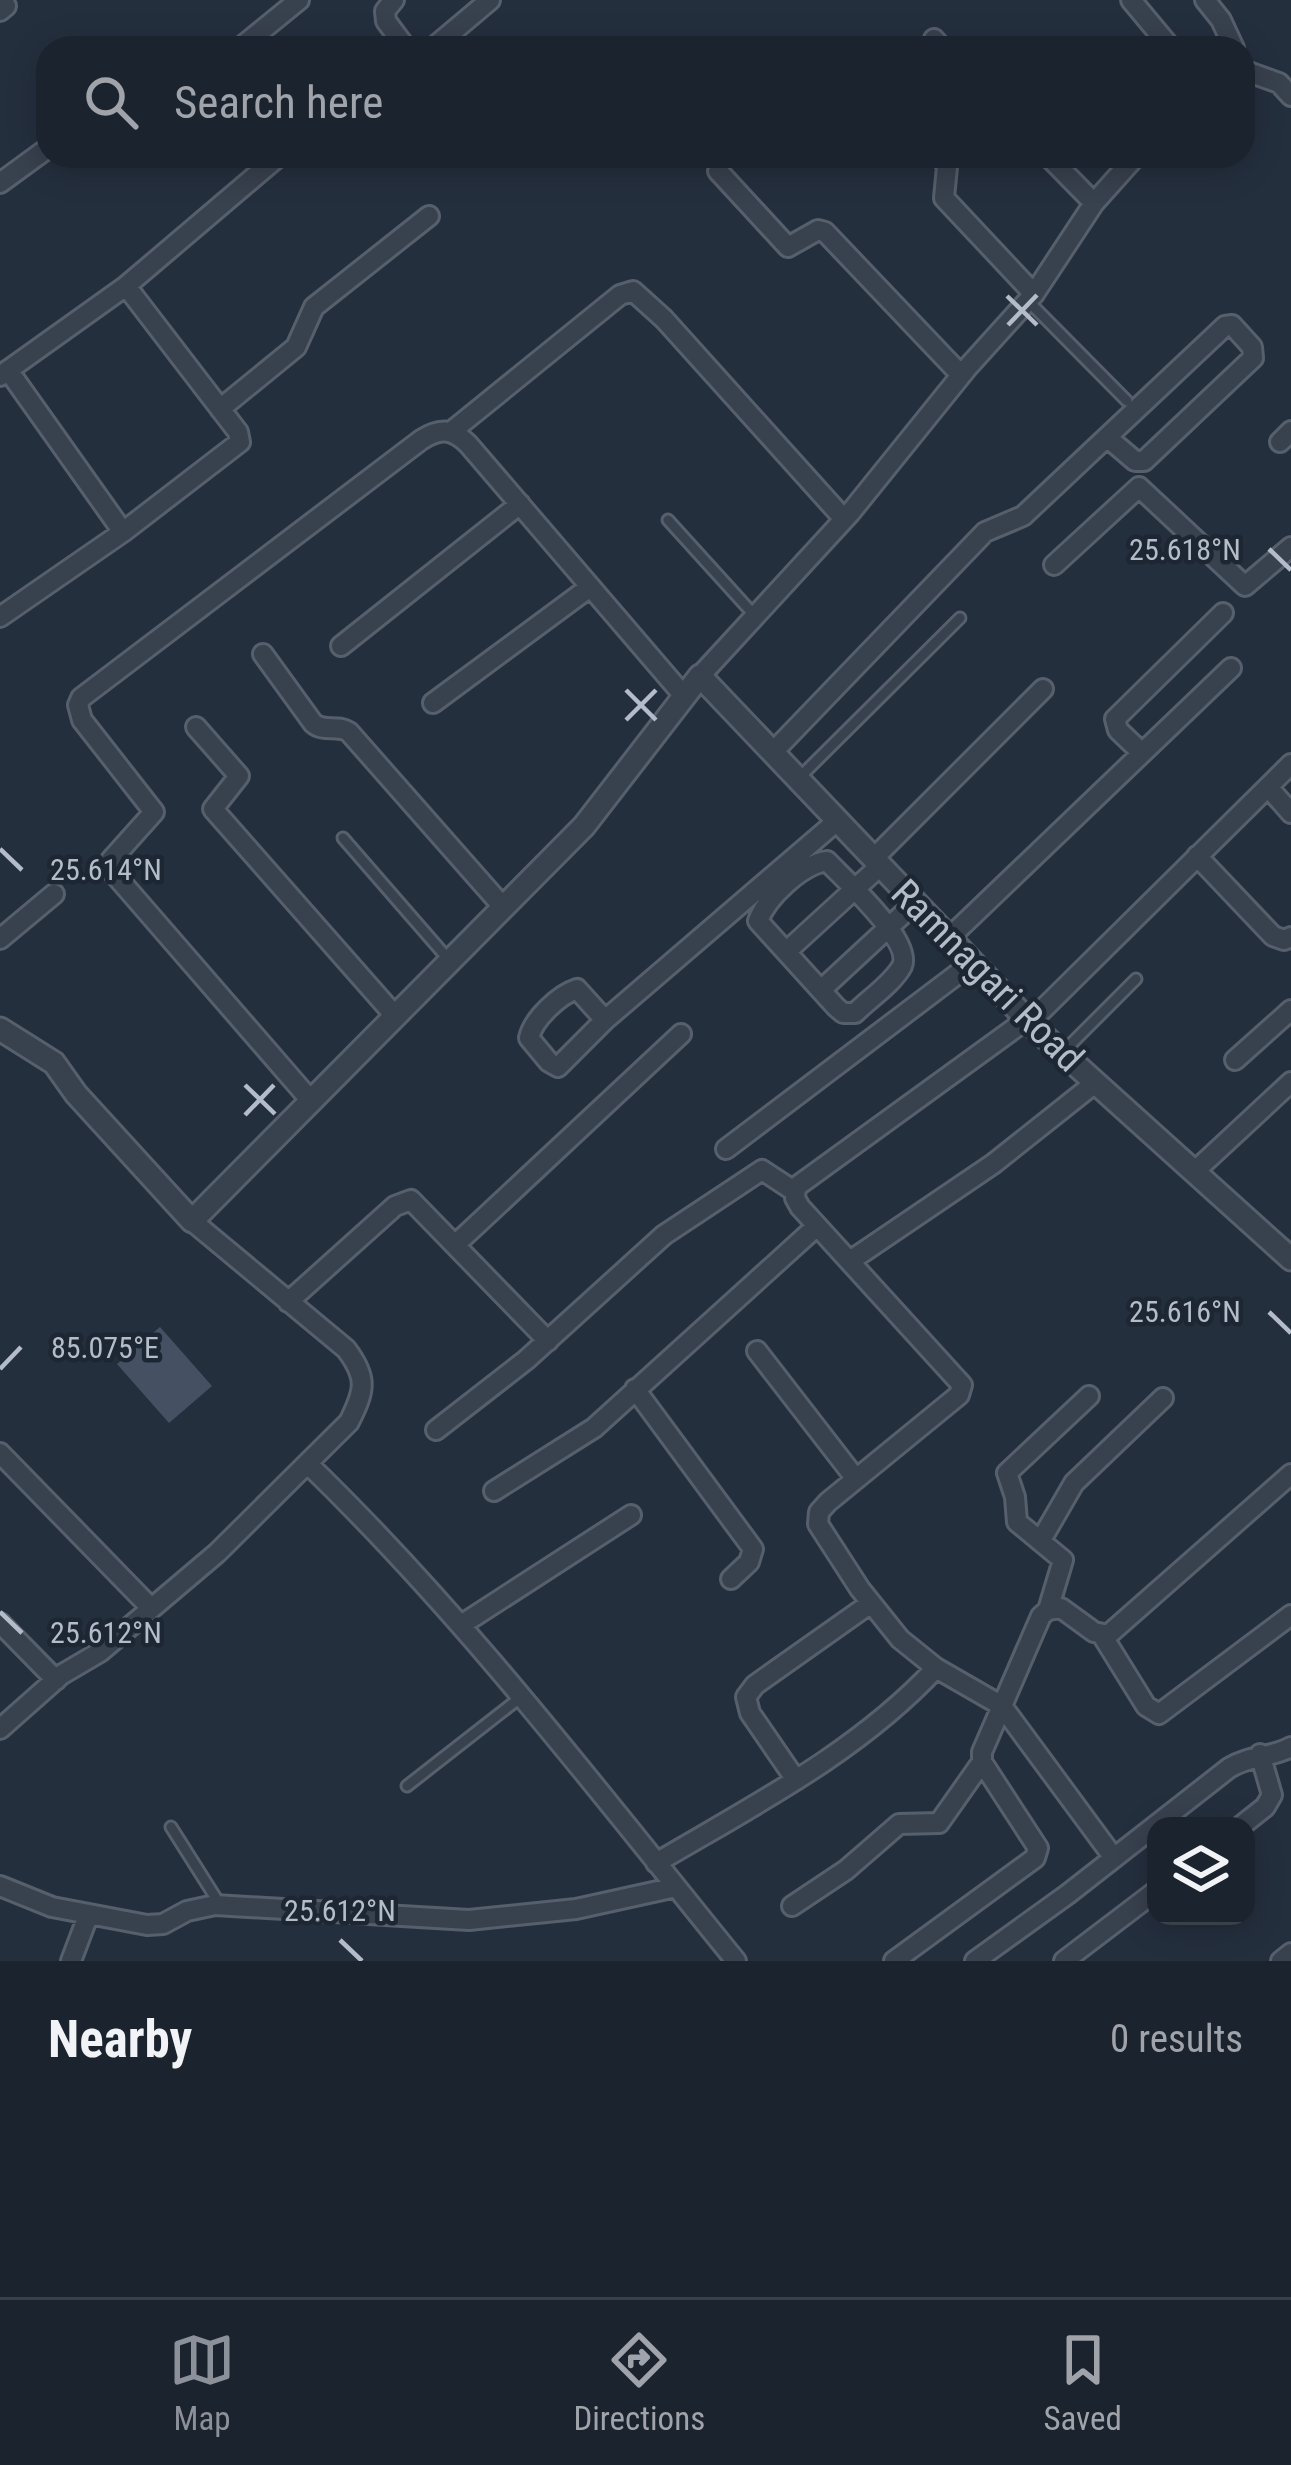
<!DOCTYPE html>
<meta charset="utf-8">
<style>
body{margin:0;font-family:"Roboto Condensed",sans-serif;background:#242b36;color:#f1f3f6}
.controls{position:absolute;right:36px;bottom:36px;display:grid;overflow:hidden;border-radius:24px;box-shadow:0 6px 30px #0003}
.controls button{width:108px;height:108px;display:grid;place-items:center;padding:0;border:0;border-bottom:3px solid #39404a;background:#1b232e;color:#f1f3f6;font:60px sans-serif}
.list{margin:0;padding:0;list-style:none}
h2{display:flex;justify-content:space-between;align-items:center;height:156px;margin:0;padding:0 48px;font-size:51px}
h2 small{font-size:39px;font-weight:400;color:#a0a4aa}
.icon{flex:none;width:66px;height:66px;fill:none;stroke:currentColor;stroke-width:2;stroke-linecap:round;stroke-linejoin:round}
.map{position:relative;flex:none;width:1291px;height:1961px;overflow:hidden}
.search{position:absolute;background:#1b232e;box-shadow:0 6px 30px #0003;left:36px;right:36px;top:36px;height:132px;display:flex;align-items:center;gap:30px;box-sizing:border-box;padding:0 42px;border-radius:36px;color:#a0a4aa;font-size:45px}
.sheet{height:336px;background:#1b232e}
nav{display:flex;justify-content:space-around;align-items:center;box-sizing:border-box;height:168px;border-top:3px solid #39404a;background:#1b232e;font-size:33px;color:#a0a4aa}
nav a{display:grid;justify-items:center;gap:6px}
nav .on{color:#8c9099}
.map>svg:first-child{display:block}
</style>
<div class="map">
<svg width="1291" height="1961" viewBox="0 0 1291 1961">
<rect width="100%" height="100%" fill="#242f3e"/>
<!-- building -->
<path fill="#455162" d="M160 1327 212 1386 169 1423 117 1364Z"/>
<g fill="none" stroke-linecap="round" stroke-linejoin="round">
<defs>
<path id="service" d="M1028 301 1127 401
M668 520 755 616
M798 779 960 618
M343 838 449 960
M1064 1051 1136 979
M407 1786 521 1697
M171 1827 219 1903"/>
<path id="minor" d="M394 0 385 11 386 21 406 48
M1131 0 1171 48
M1205 0 1221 20 1234 48
M0 11 6 6
M934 39 942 48
M240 48 299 0
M433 48 490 0
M1243 70 1279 83 1291 96
M941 156 947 167 944 198 1034 294
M1048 156 1094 203
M718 171 788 247 818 230 825 232 961 375
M0 183 48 148
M8 370 123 532
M0 376 126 286 279 156
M220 409 296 347 314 307 429 216
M452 431 620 295 633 291 664 319 844 519
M1280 442 1291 431
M1054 565 1139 487 1245 586 1291 547
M0 617 123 532 240 442 238 432 126 286
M341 646 520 504
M263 654 313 723C324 733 337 724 349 732L504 908
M700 676 850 513 967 368 1034 294 1094 203 1136 156
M433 703 590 587
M196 727 239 776 213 809 396 1017
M773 752 985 532 1023 516 1225 326 1232 325 1252 347 1253 358 1144 461H1135L1108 438
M1142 753 1118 730 1115 719 1223 613
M1268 787 1291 813
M1197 856 1273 936 1284 940 1291 937
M873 859 1043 689
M827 861C845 880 913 941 902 966 893 983 869 999 855 1013H843L836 1007 758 921C767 897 801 865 827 861Z
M949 938 1231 668
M0 939 54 894
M787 951 880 866
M821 990 915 903
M605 1020 577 989C559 995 533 1019 529 1038L549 1062 558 1067 605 1020 837 821
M1026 1020 796 1187 795 1198 800 1207 962 1385 959 1395 828 1502 819 1512 818 1524 860 1589 900 1639 936 1668 1002 1706 1114 1858
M1029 1023 1291 764
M1235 1060 1291 1010
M312 1102 110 869 111 860 154 812 82 720 78 705 81 698 421 440C439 428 452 428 468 444L684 696
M726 1149 972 963
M1194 1172 1291 1082
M456 1244 681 1034
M850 1261 993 1164 1095 1083
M288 1302 395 1206 411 1200 548 1341
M757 1351 856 1479
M635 1389 753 1549 749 1562 731 1579
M436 1430 526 1360 664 1235 762 1170 794 1191
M0 1453 151 1608
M308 1464C465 1616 598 1791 736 1961
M494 1491 594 1428 817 1226
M1041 1540 1074 1483 1163 1398
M1048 1610 1063 1560 1017 1522 1015 1497 1007 1473 1089 1396
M0 1623 56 1680
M461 1625 631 1515
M1102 1635 1146 1706 1159 1714 1291 1615
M0 1729 61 1675 100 1652 217 1553 349 1422C365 1390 368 1378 346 1349L192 1221
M796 1780 750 1713 746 1697 755 1685 871 1603
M1241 1826 1265 1807 1272 1795 1260 1754
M656 1863C754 1805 858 1752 936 1668
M0 1886 52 1907 147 1925 163 1924 187 1911 215 1905 469 1920 576 1909 676 1887
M792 1906 846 1870 899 1824 939 1823 982 1762
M71 1961 88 1916
M894 1961 1035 1858 1038 1848 982 1762V1752L1041 1616 1048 1610 1061 1608 1094 1632 1108 1635 1291 1474
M975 1961 1068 1894 1229 1768C1250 1755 1271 1758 1291 1747
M1064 1961 1156 1891
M1281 1961 1291 1953"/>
<path id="tertiary" d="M0 1029 54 1063 76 1094 192 1221 584 826 700 676 1036 1029 1291 1259"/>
</defs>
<!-- service casing -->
<use href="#service" stroke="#565f6c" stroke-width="15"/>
<!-- minor casing -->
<use href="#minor" stroke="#565f6c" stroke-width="24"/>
<!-- tertiary casing -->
<use href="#tertiary" stroke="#565f6c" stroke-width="27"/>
<!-- service -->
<use href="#service" stroke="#38414e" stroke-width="9"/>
<!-- minor -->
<use href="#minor" stroke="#38414e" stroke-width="18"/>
<!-- tertiary -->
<use href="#tertiary" stroke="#38414e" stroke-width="21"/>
</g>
<!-- ticks -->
<path fill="none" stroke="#b4bcc9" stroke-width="4.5" d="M1007 296 1037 325M1008 325 1037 295M1269 549 1291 570M626 690 656 720M626 720 656 690M0 849 22 870M245 1085 275 1114M245 1115 274 1085M1269 1312 1291 1333M0 1369 21 1347M0 1612 22 1633M340 1940 362 1961"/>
<g text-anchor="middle" stroke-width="9" stroke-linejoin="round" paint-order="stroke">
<!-- street labels -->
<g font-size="39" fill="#b4bcc9" stroke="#1d2633">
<text transform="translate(988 975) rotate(45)" y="14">Ramnagari Road</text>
</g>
</g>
<g font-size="30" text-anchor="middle" fill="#b4bcc9" stroke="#1d2633" stroke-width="9" stroke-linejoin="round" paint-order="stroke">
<text x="1185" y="560">25.618°N</text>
<text x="106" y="880">25.614°N</text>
<text x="1185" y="1322">25.616°N</text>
<text x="105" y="1358">85.075°E</text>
<text x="106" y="1643">25.612°N</text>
<text x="340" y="1921">25.612°N</text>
</g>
</svg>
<div class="controls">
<button><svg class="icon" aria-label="layers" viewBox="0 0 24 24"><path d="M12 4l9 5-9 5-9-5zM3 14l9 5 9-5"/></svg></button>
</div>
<div class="search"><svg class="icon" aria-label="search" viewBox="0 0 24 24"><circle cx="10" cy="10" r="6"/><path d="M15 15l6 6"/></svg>Search here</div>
</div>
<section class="sheet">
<h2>Nearby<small>0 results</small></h2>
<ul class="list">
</ul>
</section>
<nav>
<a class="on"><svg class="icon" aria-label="map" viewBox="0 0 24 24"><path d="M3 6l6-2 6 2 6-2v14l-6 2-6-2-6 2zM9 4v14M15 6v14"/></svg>Map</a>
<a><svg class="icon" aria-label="directions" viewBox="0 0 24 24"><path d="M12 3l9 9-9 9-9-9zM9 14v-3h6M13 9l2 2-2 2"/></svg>Directions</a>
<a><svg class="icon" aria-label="saved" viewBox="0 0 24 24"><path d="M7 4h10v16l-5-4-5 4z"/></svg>Saved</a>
</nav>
